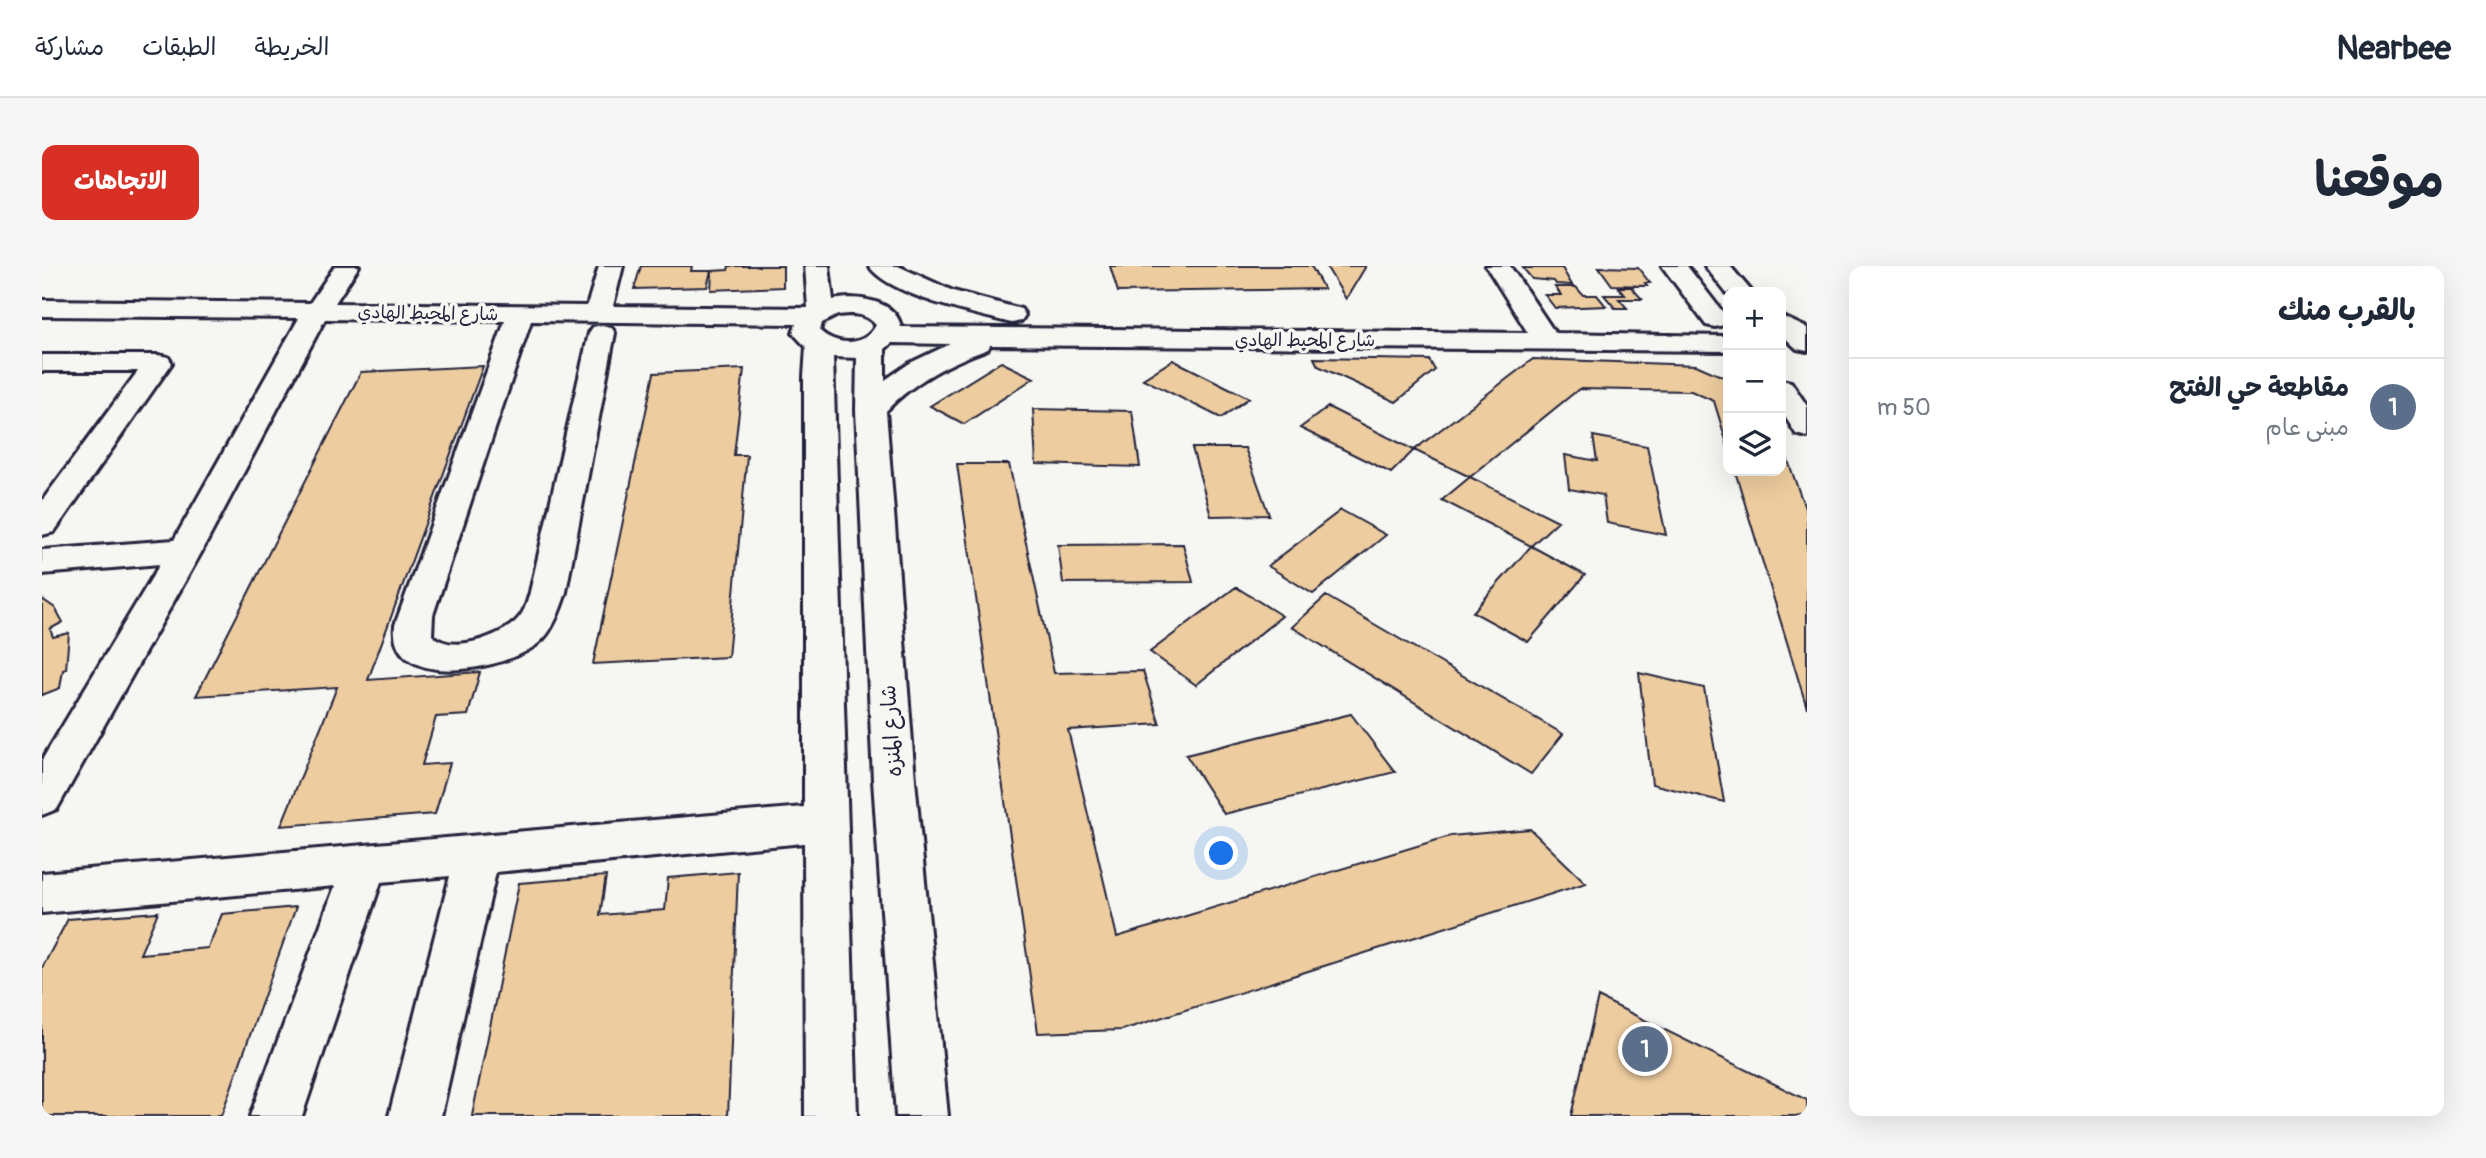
<!DOCTYPE html>
<html lang="ar">
<meta charset="utf-8">
<style>
body{margin:0;font-family:Pangolin,"Playpen Sans Arabic",sans-serif;background:#f6f6f7;color:#1f2937;direction:rtl}
.controls{position:absolute;right:21px;top:21px;display:grid;overflow:hidden;border-radius:14px;box-shadow:0 7px 28px #0002}
.controls button{width:63px;height:63px;display:grid;place-items:center;padding:0;border:0;border-bottom:2px solid #e0e1e3;background:#fff;color:#1f2937;font:35px sans-serif}
.you{position:absolute;left:1180px;top:588px;width:24px;height:24px;margin:-18px;border:5px solid #fff;border-radius:50%;background:#1a73e8;box-shadow:0 0 0 10px #1a73e833}
.badge{display:grid;place-items:center;width:46px;height:46px;border-radius:50%;background:#d93025;color:#fff;font-size:23px;font-weight:700}
.pin{position:absolute;translate:-50% -50%;border:4px solid #fff;box-shadow:0 2px 7px #0006}
.list{margin:0;padding:0;list-style:none}
h2{display:flex;justify-content:space-between;align-items:center;height:91px;margin:0;padding:0 28px;font-size:30px}
h2 small{font-size:23px;font-weight:400;color:#747a83}
.list li{display:grid;grid-template-columns:46px 1fr auto;gap:21px;align-items:center;box-sizing:border-box;height:98px;padding:0 28px;border-top:2px solid #e0e1e3}
.list b{display:block;font-size:26px;white-space:nowrap}
.list p{margin:0;font-size:23px;white-space:nowrap;color:#747a83}
.list em{font-size:23px;font-style:normal;color:#747a83}
.icon{flex:none;width:38px;height:38px;fill:none;stroke:currentColor;stroke-width:2;stroke-linecap:round;stroke-linejoin:round}
.map{position:relative;flex:none;width:1765px;height:850px;overflow:hidden;direction:ltr;border-radius:14px}
header{display:flex;align-items:center;gap:42px;box-sizing:border-box;height:98px;padding:0 35px;background:#fff;border-bottom:2px solid #e0e1e3}
header strong{font-size:33px}
nav{display:flex;gap:38px;margin-inline-start:auto;font-size:24px}
.intro{display:flex;align-items:center;justify-content:space-between;box-sizing:border-box;height:168px;padding:0 42px}
h1{margin:0;font-size:49px}
.button{padding:18px 32px;border-radius:14px;background:#d93025;color:#fff;font-size:24px;font-weight:700}
main{display:flex;gap:42px;padding:0 42px}
aside{flex:1;background:#fff;border-radius:14px;box-shadow:0 7px 28px #0002}
.map>svg:first-child{display:block}
</style>
<header>
<strong>Nearbee</strong>
<nav><a>الخريطة</a><a>الطبقات</a><a>مشاركة</a></nav>
</header>
<div class="intro"><h1>موقعنا</h1><a class="button">الاتجاهات</a></div>
<main>
<aside>
<h2>بالقرب منك<small></small></h2>
<ul class="list">
<li><span class="badge" style="background:#5c6f8a">1</span><div><b>مقاطعة حي الفتح</b><p>مبنى عام</p></div><em>50 m</em></li>
</ul>
</aside>
<div class="map">
<svg width="1765" height="850" viewBox="0 0 1765 850">
<rect width="100%" height="100%" fill="#f6f6f2"/>
<filter id="ink" filterUnits="userSpaceOnUse"><feTurbulence type="fractalNoise" baseFrequency=".0143" numOctaves="2"/><feDisplacementMap in="SourceGraphic" scale="14" xChannelSelector="R" yChannelSelector="G"/><feConvolveMatrix kernelMatrix="1 2 1 2 8 2 1 2 1" color-interpolation-filters="sRGB"/></filter>
<g filter="url(#ink)">
<!-- building -->
<path fill="#edcc9f" stroke="#22223b" stroke-width="2" d="M599 0H650L649 5H669L665 21 592 23Z
M687 0H741V21L669 24 670 5 686 4Z
M1068 0H1269L1282 23 1076 26Z
M1284 0H1324L1304 33Z
M1557 1 1596 2 1608 17H1603L1605 20 1570 19Z
M1481 2H1520L1530 19 1514 18 1512 15 1490 13Z
M1513 21H1534L1541 29H1555L1564 40 1513 42 1503 29H1519Z
M1576 21H1589L1600 33H1577L1585 42H1573L1562 29H1583Z
M1272 92 1387 94 1393 104 1354 136 1276 100Z
M1491 93 1654 99 1686 113V181L1672 135 1649 125 1537 123 1428 211 1372 184Z
M1131 94 1207 132 1179 152 1101 113Z
M959 96 992 112 922 158 888 140Z
M441 100 326 414 438 406 426 449 394 451 380 499 408 497 393 548 239 560 295 421 154 430 319 106Z
M702 103 692 189H705L686 391 551 398 612 107Z
M1286 141 1372 184 1349 207 1258 162Z
M991 143 1090 145 1098 201 994 198Z
M1551 170 1605 180 1624 269 1565 257 1561 229 1527 223 1523 189 1555 195Z
M1739 175 1765 248V442L1693 205H1739Z
M1150 182H1203L1227 249 1169 250Z
M915 198H967L1012 407 1101 405 1118 458 1026 464 1075 671 1408 570 1488 563 1544 617 1080 764 996 767Z
M1428 211 1516 255 1489 280 1400 234Z
M1299 244 1344 269 1271 328 1226 300Z
M1141 278 1151 316 1021 317 1016 279Z
M1489 280 1543 309 1486 376 1431 346Z
M1194 321 1240 350 1154 419 1108 386Z
M1284 330 1521 468 1489 508 1250 361Z
M0 333 13 342 21 356 8 363 11 371 27 367 24 403 21 404 18 422 0 429Z
M1597 407 1662 422 1682 536 1610 518Z
M1309 448 1353 506 1182 548 1144 489Z
M696 606 686 850H430L477 617 564 610 558 649 623 644 626 612Z
M254 641 179 850H0V702L26 653 116 646 98 688 166 682 180 648Z
M1556 731 1765 834V850H1529Z"/>
<g fill="none" stroke-linecap="round" stroke-linejoin="round">
<defs>
<path id="minor" d="M293 0H317L293 37 545 40 557 0H581L571 40 766 42 763 0H787L791 34C814 29 854 34 859 61L1486 67 1444 0H1468L1513 67 1682 70 1686 71V85L948 79 946 83C907 97 872 115 844 145L873 514 906 850H854L831 514 814 144 815 92 791 91 815 850H763L762 577 454 606 399 850H347L408 610 339 616 260 850H208L293 620 0 647V607L762 541V111L764 81 751 67 754 58 489 55 391 349 390 369C409 388 455 372 473 356 482 348 485 337 488 326L547 67 551 61 560 59 569 61 573 67 524 326C519 342 512 362 500 374 470 404 346 428 353 359L463 55 283 53 160 285 15 543 0 549V494L118 298 0 308V284L132 274 257 52 0 50V34L268 37ZM807 48C818 48 826 50 834 59 823 81 794 80 778 65L780 57 796 49ZM850 77 908 78 868 97 843 114V83Z
M827 0H856L911 25 979 43 983 49 979 55 970 57C934 48 848 30 827 0Z
M1620 0H1645L1686 53 1682 59 1673 61 1664 59Z
M1663 0H1688L1710 26H1686V29Z
M1739 50 1765 62V85L1755 83 1739 68Z
M0 89H116L126 91 130 97 12 266 0 269V235L96 105H0Z
M1739 114 1749 116 1765 140V171L1754 168 1739 144Z"/>
</defs>
<!-- minor casing -->
<use href="#minor" stroke="#22223b" stroke-width="6"/>
<!-- minor -->
<use href="#minor" fill="#f6f6f2" fill-rule="evenodd"/>
</g>
</g>
<g text-anchor="middle" stroke-width="7" stroke-linejoin="round" paint-order="stroke">
<!-- far-street labels -->
<g font-size="18" fill="#22223b" stroke="#f6f6f2">
<text transform="translate(386 47) rotate(1)" y="6">شارع المحيط الهادي</text>
<text x="1263" y="80">شارع المحيط الهادي</text>
</g>
<!-- street labels -->
<g font-size="21" fill="#22223b" stroke="#f6f6f2">
<text transform="translate(849 465) rotate(-94)" y="7">شارع المنزه</text>
</g>
</g>
</svg>
<div class="controls">
<button>+</button>
<button>−</button>
<button><svg class="icon" aria-label="layers" viewBox="0 0 24 24"><path d="M12 4l9 5-9 5-9-5zM3 14l9 5 9-5"/></svg></button>
</div>
<div class="you"></div>
<div class="pin badge" style="left:1603px;top:783px;background:#5c6f8a">1</div>
</div>
</main>
